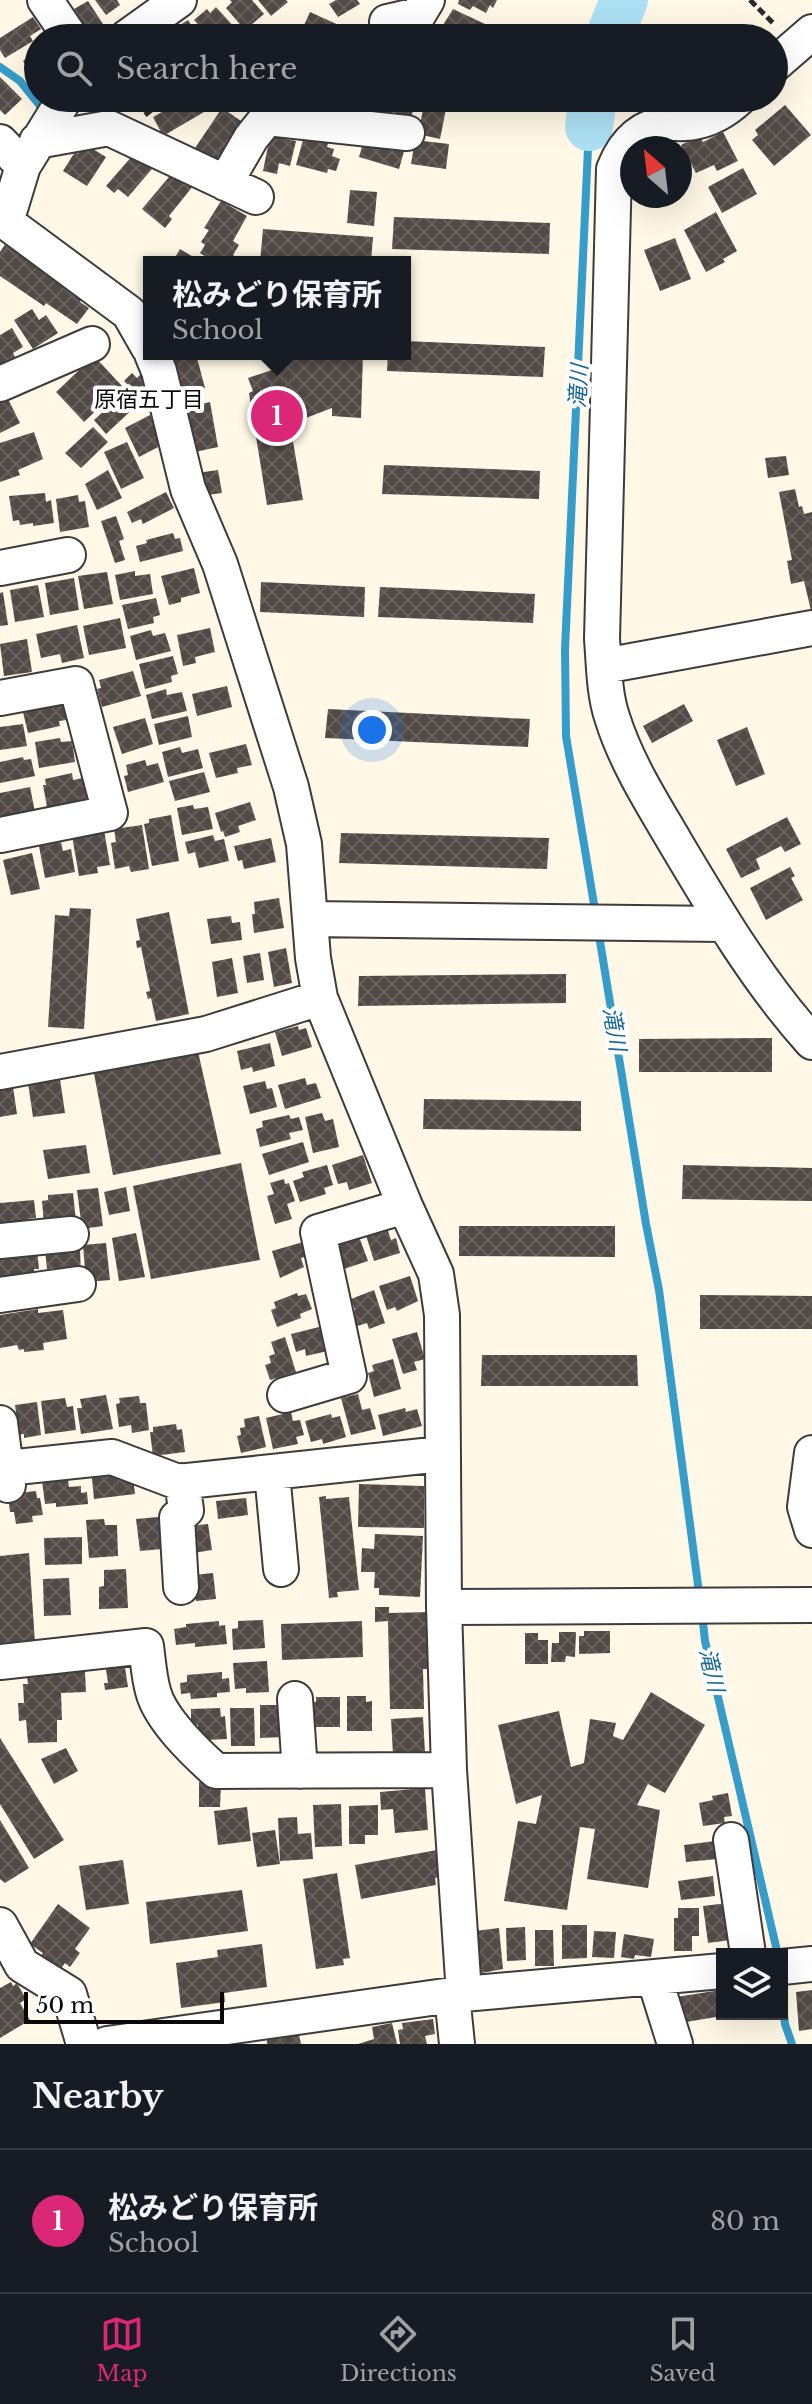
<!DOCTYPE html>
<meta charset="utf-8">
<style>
body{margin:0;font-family:"Libre Baskerville","Noto Sans JP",serif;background:#242831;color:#f1f3f6}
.controls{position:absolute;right:24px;bottom:24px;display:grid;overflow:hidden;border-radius:0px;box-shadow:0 8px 32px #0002}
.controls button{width:72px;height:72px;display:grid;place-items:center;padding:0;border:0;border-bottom:2px solid #363941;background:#171b24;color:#f1f3f6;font:40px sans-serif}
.compass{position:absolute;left:620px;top:136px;width:72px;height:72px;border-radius:50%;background:#171b24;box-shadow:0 8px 32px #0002;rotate:332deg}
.scale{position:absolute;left:24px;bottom:20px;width:200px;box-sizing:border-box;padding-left:8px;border:4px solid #090909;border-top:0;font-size:22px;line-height:28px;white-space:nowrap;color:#090909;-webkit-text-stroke:6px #fff;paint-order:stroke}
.you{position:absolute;left:372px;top:730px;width:28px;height:28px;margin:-20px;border:6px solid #fff;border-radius:50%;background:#1a73e8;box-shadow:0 0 0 12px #1a73e833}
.badge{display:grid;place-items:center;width:52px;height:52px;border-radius:50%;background:#db2777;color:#fff;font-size:26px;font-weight:700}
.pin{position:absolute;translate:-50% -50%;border:4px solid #fff;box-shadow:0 2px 8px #0006}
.popup{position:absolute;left:143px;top:256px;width:268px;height:104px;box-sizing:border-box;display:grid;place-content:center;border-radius:0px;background:#171b24;filter:drop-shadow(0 2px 6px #0005);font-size:26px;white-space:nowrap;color:#9ea1a6}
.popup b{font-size:30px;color:#f1f3f6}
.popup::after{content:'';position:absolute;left:50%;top:100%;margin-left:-16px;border:16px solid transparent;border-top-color:#171b24}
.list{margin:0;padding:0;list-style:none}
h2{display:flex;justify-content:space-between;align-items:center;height:104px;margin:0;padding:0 32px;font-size:34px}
h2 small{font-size:26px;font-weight:400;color:#9ea1a6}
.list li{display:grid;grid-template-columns:52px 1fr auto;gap:24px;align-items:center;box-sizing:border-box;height:144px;padding:0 32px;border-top:2px solid #363941}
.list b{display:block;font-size:30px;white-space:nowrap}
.list p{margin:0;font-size:26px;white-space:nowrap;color:#9ea1a6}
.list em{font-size:26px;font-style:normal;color:#9ea1a6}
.icon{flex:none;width:44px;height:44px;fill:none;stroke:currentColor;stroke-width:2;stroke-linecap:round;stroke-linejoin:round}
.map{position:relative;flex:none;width:812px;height:2044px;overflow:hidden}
.search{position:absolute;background:#171b24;box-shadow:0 8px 32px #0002;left:24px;right:24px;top:24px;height:88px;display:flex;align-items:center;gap:20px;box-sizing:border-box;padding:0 28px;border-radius:44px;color:#9ea1a6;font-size:30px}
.sheet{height:248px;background:#171b24}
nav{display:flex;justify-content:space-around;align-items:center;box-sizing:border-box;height:112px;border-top:2px solid #363941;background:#171b24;font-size:22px;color:#9ea1a6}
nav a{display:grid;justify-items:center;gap:4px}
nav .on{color:#db2777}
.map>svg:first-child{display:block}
</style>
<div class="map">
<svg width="812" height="2044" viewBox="0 0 812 2044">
<defs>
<pattern id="building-cross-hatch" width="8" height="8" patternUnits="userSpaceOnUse" patternTransform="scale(2)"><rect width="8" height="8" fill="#524a46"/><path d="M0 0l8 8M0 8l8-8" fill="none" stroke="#665f5c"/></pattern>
</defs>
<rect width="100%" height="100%" fill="#fff8e6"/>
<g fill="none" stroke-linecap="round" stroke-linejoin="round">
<!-- stream -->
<path stroke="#369cc9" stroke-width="8" d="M0 67 20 81 45 112
M589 127 565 649 566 736 596 916
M598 929 646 1224 659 1290 700 1600
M702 1613 705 1641 777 1951
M782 1996 785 2024 792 2044"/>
<!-- river -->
<path stroke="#ade0f4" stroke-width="48" d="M609 38 624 0
M589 127 593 98"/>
</g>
<!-- building -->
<path fill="url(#building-cross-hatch)" d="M95 0H117L120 5 106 15Z
M230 0H252L264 14 245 30 226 8 232 2Z
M258 0H286L288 2 271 16Z
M336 0H357L360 4 338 17 329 4Z
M459 0H497L493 8 490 5 486 13 473 6 470 10 458 4Z
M88 1 105 27 93 35 95 38H83L70 18 77 13 74 9Z
M216 7 236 29 226 38H211L194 20 207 9 210 13Z
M453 9 485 24 477 38H458V34L443 25Z
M310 12 343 27 339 38H309L300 34Z
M33 17 41 29 30 36 33 41 5 58 0 50V38Z
M188 20 199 38H159Z
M38 53V79L35 81 23 61Z
M0 77 22 99 5 115 0 110Z
M335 98H361L356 107 348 103 344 110 332 103Z
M387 98H413L418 101 409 120 383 106Z
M183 100 188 107 198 102 204 112 163 136 153 117Z
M424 105 446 109 440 139 418 134Z
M785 105 811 135 774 166 752 140 758 135 755 130Z
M222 108 247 125 220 164 195 148Z
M723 132 738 161 717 171 714 165 696 173 681 145 700 136 703 142Z
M309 135 329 140 327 147 334 149 332 156 340 159 336 171 328 169 327 173 296 165 303 140 307 141Z
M270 136 296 141 290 166 279 163 277 174 263 171Z
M365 136 405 148 399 169 359 157Z
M415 140 449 144 446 169 411 164Z
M88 146 106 157 87 186 63 171 75 152 78 154 82 147Z
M139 148 157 163 128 197 118 189 114 193 106 186Z
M743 168 757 194 722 213 708 187Z
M174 171 193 186 169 216 172 219 165 228 142 209Z
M350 190 377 192 374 226 347 223Z
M221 201 247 216 233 241 239 245 233 255 237 258 235 262H214L200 253 205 245 201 242 209 230 204 228Z
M716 212 737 251 723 259 725 262 706 272 684 230Z
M394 217 550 223 549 254 392 249Z
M263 229 373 237 371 262H260Z
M675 238 691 279 660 291 644 250Z
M6 243 82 298 80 302 89 308 77 324 46 303 44 306 0 276V252Z
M180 249 202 262H172Z
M32 309 39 320 46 315 58 333 33 349 14 320Z
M12 328 23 347 13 353 15 357 0 366V335Z
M405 341 545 347 543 377 387 371 388 354H405Z
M183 354H186L188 360 197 358 205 388 179 395 169 358Z
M283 354H363L361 418 332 416V408L290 424 303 500 267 505 249 393 253 391 248 378 275 369 271 358Z
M94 356 122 386 84 422 56 392Z
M132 373 137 378 141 374 148 381 136 393 124 381Z
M129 388 138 397 132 402 136 406 106 434 94 420Z
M6 395 20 423 0 433V397Z
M210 402 218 447 190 453 183 408Z
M150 415 162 445 139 457 125 428Z
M93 427 108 442 81 468 65 453Z
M34 432 43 459 18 470 20 475 0 482V443Z
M127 442 144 478 121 489 104 452Z
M786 456 789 475 768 478 765 458Z
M384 465 540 471 539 499 382 494Z
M108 470 122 498 97 510 85 484Z
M218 470 222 493 200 496 197 473Z
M795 489 799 507 802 506 804 514 812 512V615L804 581 791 584 787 561 792 560 779 492Z
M166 492 174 508 143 524 141 519 132 523 127 512Z
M45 493 46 502 51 500 54 523 33 526V523L20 525 19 520 13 521 9 496Z
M78 495 79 502 85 501 89 527 60 532 56 499Z
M116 516 124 539 119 541 125 560 115 563 101 521Z
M173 533 175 539 180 538 183 551 140 562 136 546 147 543 146 540Z
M194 568 200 593 181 598V602L169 605 161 576Z
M135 571V576L150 574 153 594 120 600 115 575Z
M107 572 113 604 84 609 78 576Z
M74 578 79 610 50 615 45 583Z
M261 582 365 587 364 617 260 612Z
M38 585 44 617 15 622 10 590Z
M380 587 535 594 533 623 378 617Z
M3 592 8 625 0 626V593Z
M156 598 160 615 153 617 154 623 128 629 122 605Z
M120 618 126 648 89 655 83 626Z
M77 625 84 658 62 663 60 654 41 658 36 634Z
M210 628 215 652 195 657 196 663 183 666 177 635Z
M151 630 153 636 165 633 171 651 136 660 130 636Z
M27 639 32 672 4 676 0 644Z
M173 656 178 674 171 676 172 682 145 689 139 664Z
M133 671 141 696 102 707 97 689 101 688 99 680Z
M227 686 232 707 197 716 192 694Z
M166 689 167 695 182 692 187 711 152 719 146 695Z
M63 702 67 720 59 721 60 726 28 733 22 708Z
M684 704 693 721 652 743 643 726Z
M328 709 530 719 528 747 325 738Z
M188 716 192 737 159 745 154 724Z
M145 718 153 744 122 754 113 727Z
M23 724 27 746 0 750V727Z
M747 727 765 774 736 786 717 740Z
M60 738 61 742 72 741 75 762 39 768 35 742Z
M246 744 252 765 237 768 238 773 216 778 209 753Z
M180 747 182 753 198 749 203 768 168 777 162 752Z
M23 757 24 760 31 759 35 776 0 783V762Z
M145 760 147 766 158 763 164 782 128 792 124 776 128 775 126 765Z
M204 772 210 792 175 801 169 781Z
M72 773 73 780 83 778 87 799 47 807 43 785H46L45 779Z
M30 787 35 812 0 820V793Z
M250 802 256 820 238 826 240 832 225 837 223 831 221 832 215 813Z
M193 805 194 809 208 807 213 829 182 835 177 808Z
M171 815 179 861 152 866 144 824 149 823V819Z
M787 817 801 844 785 852 781 846 756 859 760 869 741 878 726 849Z
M142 825 149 869 131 872 129 866 115 869 111 843 116 842 114 829Z
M104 830 110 865 97 867 98 873 79 876 72 836Z
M341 833 549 838 547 869 339 863Z
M213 835 215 841 224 839 229 861 199 868 195 852 188 854 185 842Z
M271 838 276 862 244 869 242 860 238 861 234 846Z
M61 842 63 851 71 849 75 872 45 878 39 846Z
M32 853 40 889 11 895 3 860Z
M790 867 795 876 791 878 803 900 766 920 750 888Z
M279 898 284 928 254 933 252 914H255L254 902Z
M70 908 91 909 84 1029 48 1027 55 915 69 916Z
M169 912 189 1014 156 1021 151 998 148 999 146 992 150 991 141 947 137 948 136 941 140 940 136 919Z
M231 916 232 923 240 922 242 940 211 944 207 919Z
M286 948 292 983 274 987 268 952Z
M260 953 264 980 247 983 243 956Z
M232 958 238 993 217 997 212 962Z
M566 974V1003L358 1006 359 976Z
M298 1026 299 1030 306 1028 312 1047 282 1056 275 1032Z
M772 1038V1072H639V1039Z
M270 1043 275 1066 253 1072 252 1067 241 1070 237 1051Z
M197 1047 221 1154 113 1175 93 1068Z
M305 1078 307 1085 316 1083 321 1098 285 1109 278 1085Z
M60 1079 65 1113 33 1117 28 1083Z
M265 1081 267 1089 272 1088 277 1107 250 1114 243 1086Z
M13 1087 17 1114 0 1117V1089Z
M424 1099 581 1101V1131L423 1129Z
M322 1113 325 1121 333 1119 339 1147 313 1153 305 1117Z
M289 1115 291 1119 299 1117 303 1130 289 1133 291 1139 260 1147 256 1129 263 1127 262 1121Z
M303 1142 309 1162 269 1175 262 1154Z
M86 1145 90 1173 48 1179 43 1150Z
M363 1155 372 1183 349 1190 347 1182 338 1184 332 1165Z
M241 1163 260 1260 151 1279 133 1186Z
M327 1165 333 1185 324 1188 326 1194 300 1202 293 1181 304 1177 302 1172Z
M683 1165 812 1168V1201L682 1199Z
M284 1179 285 1184 289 1183 295 1201 287 1204 292 1219 275 1224 267 1196 274 1194 270 1183Z
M126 1187 130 1211 109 1215 104 1192Z
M98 1188 103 1226 82 1229 77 1190Z
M73 1193 76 1221 44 1224 42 1201 48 1200V1195Z
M34 1200 36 1218 27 1219 28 1225 0 1227V1203Z
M386 1225 391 1240 396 1238 400 1253 374 1261 365 1232Z
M459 1226H615V1257L459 1256Z
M136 1233 145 1277 119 1281 112 1238Z
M358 1234 368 1261 341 1270 335 1253 341 1251 337 1241Z
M303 1242 307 1256 301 1258 304 1267 280 1278 272 1251Z
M106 1243 110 1280 86 1282 83 1245Z
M80 1249 81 1274 57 1275V1268L47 1269 45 1250Z
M37 1250 39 1269H34V1276L0 1279V1252Z
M410 1276 418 1301 397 1311 395 1307 387 1310 379 1286Z
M374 1290 385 1323 369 1329 367 1323 354 1327 349 1313 355 1310 351 1299Z
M297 1293 298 1296 306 1294 312 1309 300 1314 301 1318 277 1327 271 1310 276 1308 274 1302Z
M700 1295 812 1296V1329H700Z
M38 1309V1313L63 1310 67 1339 43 1343 44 1350 24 1352V1349L19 1350 17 1345 0 1348V1315Z
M327 1325 332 1350 306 1356 305 1349 296 1352 291 1334Z
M417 1332 425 1359 414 1362 417 1370 403 1374 392 1339Z
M285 1337 296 1372 270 1380 265 1365 271 1363 269 1356 275 1354 271 1342Z
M482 1355H637L638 1386H481Z
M393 1359 401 1389 374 1397 368 1373 374 1371 372 1365Z
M358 1394 362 1410 370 1408 376 1429 351 1435 341 1398Z
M106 1395 113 1429 81 1434 77 1408H82L80 1399Z
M139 1396 140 1403H146L149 1430 132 1433 131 1425 119 1427 116 1404 120 1403 119 1398Z
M65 1398 67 1407 73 1406 76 1430 45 1434 41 1401Z
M37 1402 41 1435 24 1438V1434L11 1436 8 1414 16 1413 15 1405Z
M405 1408 406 1412 417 1409 422 1426 383 1436 378 1415Z
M291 1412 293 1421 300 1420 304 1435 296 1437 298 1444 273 1449 266 1418Z
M331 1414 332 1418 340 1416 346 1437 323 1444 322 1439 311 1442 305 1421Z
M259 1416 266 1447 241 1453 237 1436 241 1435 240 1428 245 1427 244 1419Z
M176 1424 177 1430 182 1429 185 1452 153 1456 150 1432H153V1427Z
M91 1469 119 1471 120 1480 133 1478 135 1494 94 1499Z
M67 1473 69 1487 81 1486V1493L87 1492 88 1504 56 1507V1503L45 1504 42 1481Z
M359 1484 424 1486V1528L358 1527Z
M36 1491 37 1498H40L43 1515 32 1516 33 1522 16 1524 14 1512H10L8 1494Z
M326 1496V1499L349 1497 359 1590 337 1592 338 1597 329 1598 319 1497Z
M246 1498 248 1515 218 1519 216 1501Z
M158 1517 162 1549 140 1551 136 1519Z
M104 1519 105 1525H117L118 1556 89 1558 86 1520Z
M208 1524 212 1550 193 1553 189 1526Z
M375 1534 423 1536 420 1597 379 1595V1588H374L375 1572H361L362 1548 374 1549Z
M82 1537V1564L45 1565 44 1538Z
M29 1553 35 1643 0 1645V1556Z
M126 1569 128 1608 99 1609V1587L104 1586V1570Z
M213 1573 216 1599 196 1601 193 1575Z
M69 1578 71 1615 44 1616 43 1579Z
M375 1607H389V1613L431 1612 432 1669H423L424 1709H390L388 1621 375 1622Z
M263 1620 265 1648 233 1650 232 1629 238 1628V1621Z
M219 1621V1626L225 1625 227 1644 195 1647V1643L176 1645 174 1629 186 1627V1624Z
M362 1621 363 1657 282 1660 281 1624Z
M584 1631H610V1653L579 1654V1636H584Z
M559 1632H576L575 1657 566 1656 565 1662H551L552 1643H559Z
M525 1633H538V1640H548V1664H525Z
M124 1661 128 1687 105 1690 104 1683H108L105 1663Z
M267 1661 269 1692 246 1693V1688L235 1689 233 1663Z
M73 1666V1672H85L86 1692 61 1693 62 1720H57V1742L28 1743 26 1720 19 1721 18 1703H24L23 1684H28L27 1676 52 1675 51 1667Z
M222 1672V1679L229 1678 230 1692 217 1693V1697L191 1699 190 1693 181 1694 180 1683 187 1682V1675Z
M651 1692 705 1725 665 1793 648 1784 637 1805 660 1810 648 1888 587 1879 595 1829 580 1827 567 1910 504 1901 518 1821 536 1824 542 1795 516 1804 498 1725 559 1711 571 1767 584 1763 590 1719 616 1723 613 1736 623 1740Z
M347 1696H366V1702L372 1701V1731H347Z
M316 1697H340V1727H309V1702H316Z
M260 1705H283L284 1737 260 1738Z
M220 1708 221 1717 225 1716 227 1739 206 1740V1735H198V1725L191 1726V1709Z
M230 1708H254L255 1746H231Z
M423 1717 425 1753 393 1754 391 1719Z
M0 1738 64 1840 34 1859 0 1804Z
M66 1748 78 1771 54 1784 41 1759Z
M199 1782 221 1783 220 1807H199Z
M425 1788 428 1830 395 1833 393 1809 381 1810 380 1792Z
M728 1793 732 1816 724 1817 725 1823 703 1826 699 1803 713 1800 712 1796Z
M341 1804 342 1846 315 1847 313 1805Z
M378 1805V1835H365V1844H349V1806Z
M247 1807 251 1841 218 1845 214 1811Z
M297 1817 298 1834 311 1833 313 1859 280 1861 278 1818Z
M0 1820 29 1868 5 1883 0 1879Z
M275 1830 280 1864 257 1867 252 1833Z
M715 1841 717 1859 686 1862 684 1845Z
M437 1850 442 1877 435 1878 436 1885 361 1899 355 1865Z
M123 1860 129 1904 86 1910 79 1866Z
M337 1873 350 1958 343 1959 344 1965 316 1969 303 1879Z
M713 1876 715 1896 681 1900 678 1881Z
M242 1890 248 1931 150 1944 146 1902Z
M728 1903 731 1940 708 1943 703 1906Z
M58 1904 90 1928 75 1949 80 1953 70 1967 65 1963 60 1970 40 1957 43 1953 30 1944Z
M678 1908H699V1936H692V1951H674V1918H678Z
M562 1925H587V1958L562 1959Z
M525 1927 526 1960 507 1961 506 1928Z
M499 1928 503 1969 482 1973 478 1965 475 1931Z
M535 1930H553L554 1966H535Z
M594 1931 616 1932 614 1958 592 1957Z
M624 1934 654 1939 651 1957 635 1955 634 1959 621 1957Z
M262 1944 267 1987 224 1993 225 2002 181 2008 176 1963 218 1957 217 1950Z
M11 1982 13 1986 17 1983 26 1999 20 2003 30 2020 0 2038V1988Z
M721 1990 722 2016 680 2023 676 1997Z
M812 1990V2029L799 2031 796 1992Z
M433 2019 435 2034 425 2036 427 2044H400L398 2030 403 2029 402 2023Z
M392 2023 397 2044H358L374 2039 372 2027Z
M299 2035 301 2044H267V2040Z"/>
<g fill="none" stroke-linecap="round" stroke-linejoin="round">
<defs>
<path id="minor" d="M45 0 71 38
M387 22 418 15 427 0
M126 38 179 0
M774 65 812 32
M65 98 23 166 6 222 129 313 149 348
M739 98C726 110 712 119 694 122 686 124 677 123 669 123 640 126 624 144 614 169L602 639C604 664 604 693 612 717 626 762 651 801 675 842 716 911 758 982 812 1042
M37 141 109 128 256 197
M0 142 23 166
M225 183 251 138 267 118 407 133
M152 354 159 371 188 489 220 564 291 787 304 844 313 958 320 998 405 1206 436 1274 442 1315 444 1607 449 1770 464 1994
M0 384 92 344
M0 568 68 555
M604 666 812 628
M0 698 76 684 110 813 0 835
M310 919 723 924
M0 1072 206 1034 320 998
M0 1241 71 1234
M0 1295 78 1284
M285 1395 349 1376 318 1232 405 1206
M0 1423 8 1485
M812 1453 805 1507 812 1530
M7 1468 112 1457 178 1482 442 1454
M272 1473 281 1569
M181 1587 177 1518 186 1510 182 1481
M444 1607 812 1605
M0 1662 146 1646C148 1661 149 1677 153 1691 160 1719 195 1752 216 1771L449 1770
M295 1699 300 1771
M731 1840 748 1954
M0 1925 22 1965 69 1994 84 2044
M782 1967 812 1964
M654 1977 675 2044
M452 1995 457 2044
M107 2044 452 1995 722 1971"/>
</defs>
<!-- minor casing -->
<use href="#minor" stroke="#3c3c3c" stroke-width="38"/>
<!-- path -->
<path stroke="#2b2b2b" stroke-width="5" stroke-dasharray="8 4" stroke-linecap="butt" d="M750 0 775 25
M217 98 243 105
M145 115 167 98"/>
<!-- minor -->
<use href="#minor" stroke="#fff" stroke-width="34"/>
</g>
<g text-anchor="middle" stroke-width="8" stroke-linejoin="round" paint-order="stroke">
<!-- water labels -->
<g font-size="22" font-style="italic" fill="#186a96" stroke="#fff">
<text transform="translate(578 386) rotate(-87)" y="8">滝川</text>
<text transform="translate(615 1029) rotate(80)" y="8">滝川</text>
<text transform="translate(712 1670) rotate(77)" y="8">滝川</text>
</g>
<!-- neighbourhood labels -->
<g font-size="22" fill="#090909" stroke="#fff">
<text x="149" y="407">原宿五丁目</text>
</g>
</g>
</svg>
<div class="controls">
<button><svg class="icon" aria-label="layers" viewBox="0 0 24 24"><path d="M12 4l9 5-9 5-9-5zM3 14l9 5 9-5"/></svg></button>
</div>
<svg class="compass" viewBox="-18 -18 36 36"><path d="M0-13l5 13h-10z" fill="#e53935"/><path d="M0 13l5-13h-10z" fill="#9ea1a6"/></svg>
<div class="scale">50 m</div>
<div class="you"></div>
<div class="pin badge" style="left:277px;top:416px">1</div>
<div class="popup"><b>松みどり保育所</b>School</div>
<div class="search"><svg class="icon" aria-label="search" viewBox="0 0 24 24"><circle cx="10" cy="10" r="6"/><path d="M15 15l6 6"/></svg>Search here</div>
</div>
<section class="sheet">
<h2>Nearby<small></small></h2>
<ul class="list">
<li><span class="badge">1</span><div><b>松みどり保育所</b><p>School</p></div><em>80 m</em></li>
</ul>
</section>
<nav>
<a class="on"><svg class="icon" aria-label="map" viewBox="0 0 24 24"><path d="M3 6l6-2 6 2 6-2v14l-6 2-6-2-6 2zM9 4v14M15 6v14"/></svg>Map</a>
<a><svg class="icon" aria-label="directions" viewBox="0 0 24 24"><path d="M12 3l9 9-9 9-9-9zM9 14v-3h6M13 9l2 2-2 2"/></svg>Directions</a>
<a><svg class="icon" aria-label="saved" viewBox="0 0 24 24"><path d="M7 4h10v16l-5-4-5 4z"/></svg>Saved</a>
</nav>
